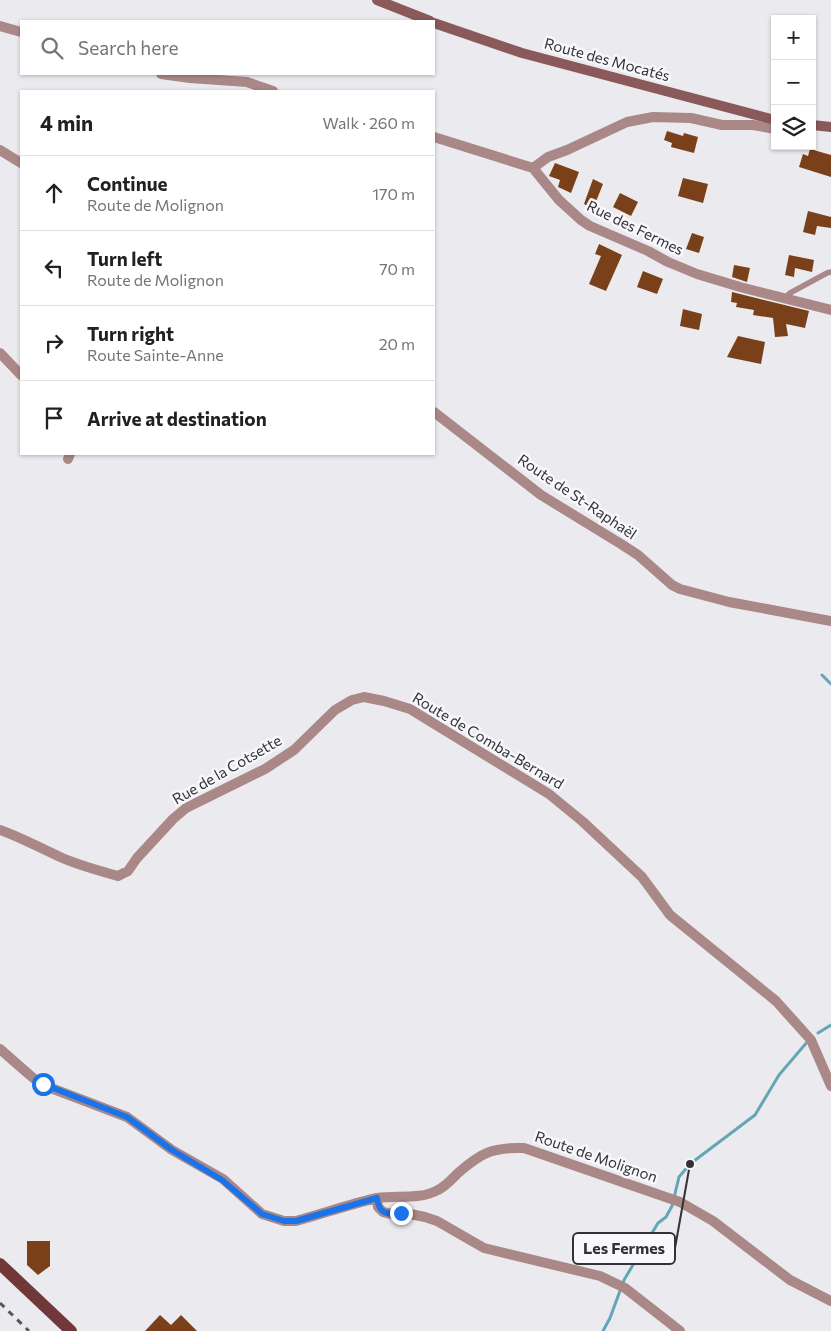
<!DOCTYPE html>
<meta charset="utf-8">
<style>
body{margin:0;font-family:Commissioner,sans-serif;background:#f2f2f2;color:#202124}
.controls{position:absolute;right:15px;top:15px;display:grid;overflow:hidden;border-radius:0px;box-shadow:0 1px 4px #0004}
.controls button{width:45px;height:45px;display:grid;place-items:center;padding:0;border:0;border-bottom:1px solid #e0e0e0;background:#fff;color:#202124;font:25px sans-serif}
.stop{position:absolute;width:15px;height:15px;margin:-11px;border:4px solid #1a73e8;border-radius:50%;background:#fff}
.stop.end{background:#1a73e8;border-color:#fff;box-shadow:0 1px 5px #0008}
.list{margin:0;padding:0;list-style:none}
h2{display:flex;justify-content:space-between;align-items:center;height:65px;margin:0;padding:0 20px;font-size:21px}
h2 small{font-size:16px;font-weight:400;color:#757577}
.list li{display:grid;grid-template-columns:32px 1fr auto;gap:15px;align-items:center;box-sizing:border-box;height:75px;padding:0 20px;border-top:1px solid #e0e0e0}
.list b{display:block;font-size:19px;white-space:nowrap}
.list p{margin:0;font-size:16px;white-space:nowrap;color:#757577}
.list em{font-size:16px;font-style:normal;color:#757577}
.icon{flex:none;width:28px;height:28px;fill:none;stroke:currentColor;stroke-width:2;stroke-linecap:round;stroke-linejoin:round}
.map{position:relative;flex:none;width:831px;height:1331px;overflow:hidden}
.search{position:absolute;background:#fff;box-shadow:0 1px 4px #0004;left:20px;top:20px;width:415px;height:55px;display:flex;align-items:center;gap:12px;box-sizing:border-box;padding:0 18px;border-radius:0px;color:#757577;font-size:19px}
.panel{position:absolute;background:#fff;box-shadow:0 1px 4px #0004;left:20px;top:90px;width:415px;height:365px;border-radius:0px}
.map>svg:first-child{display:block}
</style>
<div class="map">
<svg width="831" height="1331" viewBox="0 0 831 1331">
<rect width="100%" height="100%" fill="#eaeaef"/>
<g fill="none" stroke-linecap="round" stroke-linejoin="round">
<!-- stream -->
<path stroke="#65a6b6" stroke-width="3" d="M822 675 831 684
M818 1033 831 1025
M603 1331 610 1318 624 1280 658 1223 666 1217 672 1206 679 1177 690 1164 755 1115 779 1075 808 1041"/>
</g>
<!-- building -->
<path fill="#79401a" d="M667 131 683 136 684 133 698 137 694 153 671 147 672 143 664 140Z
M810 149 831 155V177L799 167 803 154 808 156Z
M555 163 579 172 571 193 558 187 560 180 549 176Z
M683 178 708 184 703 203 678 196Z
M593 179 603 184 593 209 584 204Z
M620 193 638 202 631 216 613 207Z
M808 211 831 217V228L817 226 815 235 803 232Z
M692 233 704 237 699 253 686 249Z
M599 244 622 255 606 291 589 284 601 256 595 254Z
M789 255 814 260 812 272 795 268 794 277 785 275Z
M734 265 750 268 747 282 732 277Z
M643 271 663 279 657 294 637 287Z
M732 292 809 311 805 328 786 324 788 336 775 337 773 318 753 315 754 310 736 307 737 303 731 302Z
M683 309 702 314 699 330 680 326Z
M738 336 765 342 761 364 727 357Z
M27 1241H50V1266L38 1275 27 1265Z
M160 1315 171 1325 181 1315 197 1331H145Z"/>
<g fill="none" stroke-linecap="round" stroke-linejoin="round">
<!-- lane -->
<path stroke="#ab8888" stroke-width="5.5" d="M785 298 790 293 827 273 831 272"/>
<!-- street -->
<path stroke="#ab8888" stroke-width="10" d="M0 26 21 32
M161 74 190 78 247 82 273 91
M434 137 533 168 559 200 581 220 590 226 648 251 668 262 697 274 740 287 831 310
M0 150 21 163
M533 168 548 157 567 150 627 122 653 117 691 118 722 125H753L775 129
M0 353 21 375
M434 412 541 495 621 544 638 555 672 585 680 589 729 602 831 621
M68 459 70 454
M0 830C20 837 38 847 58 856 77 865 97 870 118 876L128 871 137 858 173 819 186 808 265 769 294 750 335 710 352 700 364 697 384 701 410 709 549 794 582 821 642 877 670 915 776 1001 811 1040 831 1086
M0 1049 32 1077 43 1085 127 1117 172 1150 223 1179 262 1214 284 1221H296C322 1214 350 1204 377 1198 397 1195 420 1200 438 1190 446 1186 452 1179 458 1173 481 1153 492 1147 524 1148L680 1202 713 1221 790 1280 831 1301
M377 1198 378 1207 383 1212 392 1214H410L425 1217 437 1221 484 1248 600 1276 625 1288 680 1331"/>
<!-- secondary -->
<path stroke="#8a5a5a" stroke-width="10" d="M377 0 430 21
M434 23 522 53 775 120
M812 125 831 127"/>
<!-- primary -->
<path stroke="#71383a" stroke-width="12" d="M0 1264 71 1331"/>
<!-- rail -->
<path stroke="#57575a" stroke-width="3" stroke-dasharray="6 6" stroke-linecap="butt" d="M0 1303 29 1331"/>
</g>
<g fill="none" stroke-linecap="round" stroke-linejoin="round">
<!-- route -->
<path stroke="#1a73e8" stroke-width="6" d="M43 1084 127 1117 172 1150 222 1180 262 1214 284 1221H296L377 1198C379 1214 387 1215 401 1213"/>
</g>
<g text-anchor="middle" stroke-width="5" stroke-linejoin="round" paint-order="stroke">
<!-- street labels -->
<g font-size="15" fill="#333335" stroke="#f7f7fc">
<text transform="translate(607 60) rotate(15)" y="5">Route des Mocatés</text>
<text transform="translate(635 228) rotate(26)" y="5">Rue des Fermes</text>
<text transform="translate(577 497) rotate(34)" y="5">Route de St-Raphaël</text>
<text transform="translate(488 741) rotate(31)" y="5">Route de Comba-Bernard</text>
<text transform="translate(227 770) rotate(-30)" y="5">Rue de la Cotsette</text>
<text transform="translate(596 1157) rotate(19)" y="5">Route de Molignon</text>
</g>
</g>
<!-- callouts -->
<path fill="none" stroke="#333335" stroke-width="2" d="M690 1164L675 1248"/>
<circle fill="#333335" stroke="#f7f7fc" stroke-width="2" cx="690" cy="1164" r="5"/>
<rect fill="#f7f7fc" stroke="#333335" stroke-width="2" x="573" y="1233" width="102" height="31" rx="5"/>
<g font-size="16" text-anchor="middle" font-weight="bold" fill="#333335">
<text x="624" y="1254">Les Fermes</text>
</g>
</svg>
<div class="controls">
<button>+</button>
<button>−</button>
<button><svg class="icon" aria-label="layers" viewBox="0 0 24 24"><path d="M12 4l9 5-9 5-9-5zM3 14l9 5 9-5"/></svg></button>
</div>
<div class="stop" style="left:43px;top:1084px"></div>
<div class="stop end" style="left:401px;top:1213px"></div>
<div class="search"><svg class="icon" aria-label="search" viewBox="0 0 24 24"><circle cx="10" cy="10" r="6"/><path d="M15 15l6 6"/></svg>Search here</div>
<section class="panel">
<h2>4 min<small>Walk · 260 m</small></h2>
<ul class="list">
<li><svg class="icon" aria-label="ahead" viewBox="0 0 24 24"><path d="M12 20V5M6 11l6-6 6 6"/></svg><div><b>Continue</b><p>Route de Molignon</p></div><em>170 m</em></li>
<li><svg class="icon" aria-label="left" viewBox="0 0 24 24"><path d="M17 20v-9H6M10 6l-5 5 5 5"/></svg><div><b>Turn left</b><p>Route de Molignon</p></div><em>70 m</em></li>
<li><svg class="icon" aria-label="right" viewBox="0 0 24 24"><path d="M7 20v-9h11M14 6l5 5-5 5"/></svg><div><b>Turn right</b><p>Route Sainte-Anne</p></div><em>20 m</em></li>
<li><svg class="icon" aria-label="arrive" viewBox="0 0 24 24"><path d="M6 21V4h12l-3 4 3 4H6"/></svg><div><b>Arrive at destination</b></div></li>
</ul>
</section>
</div>
